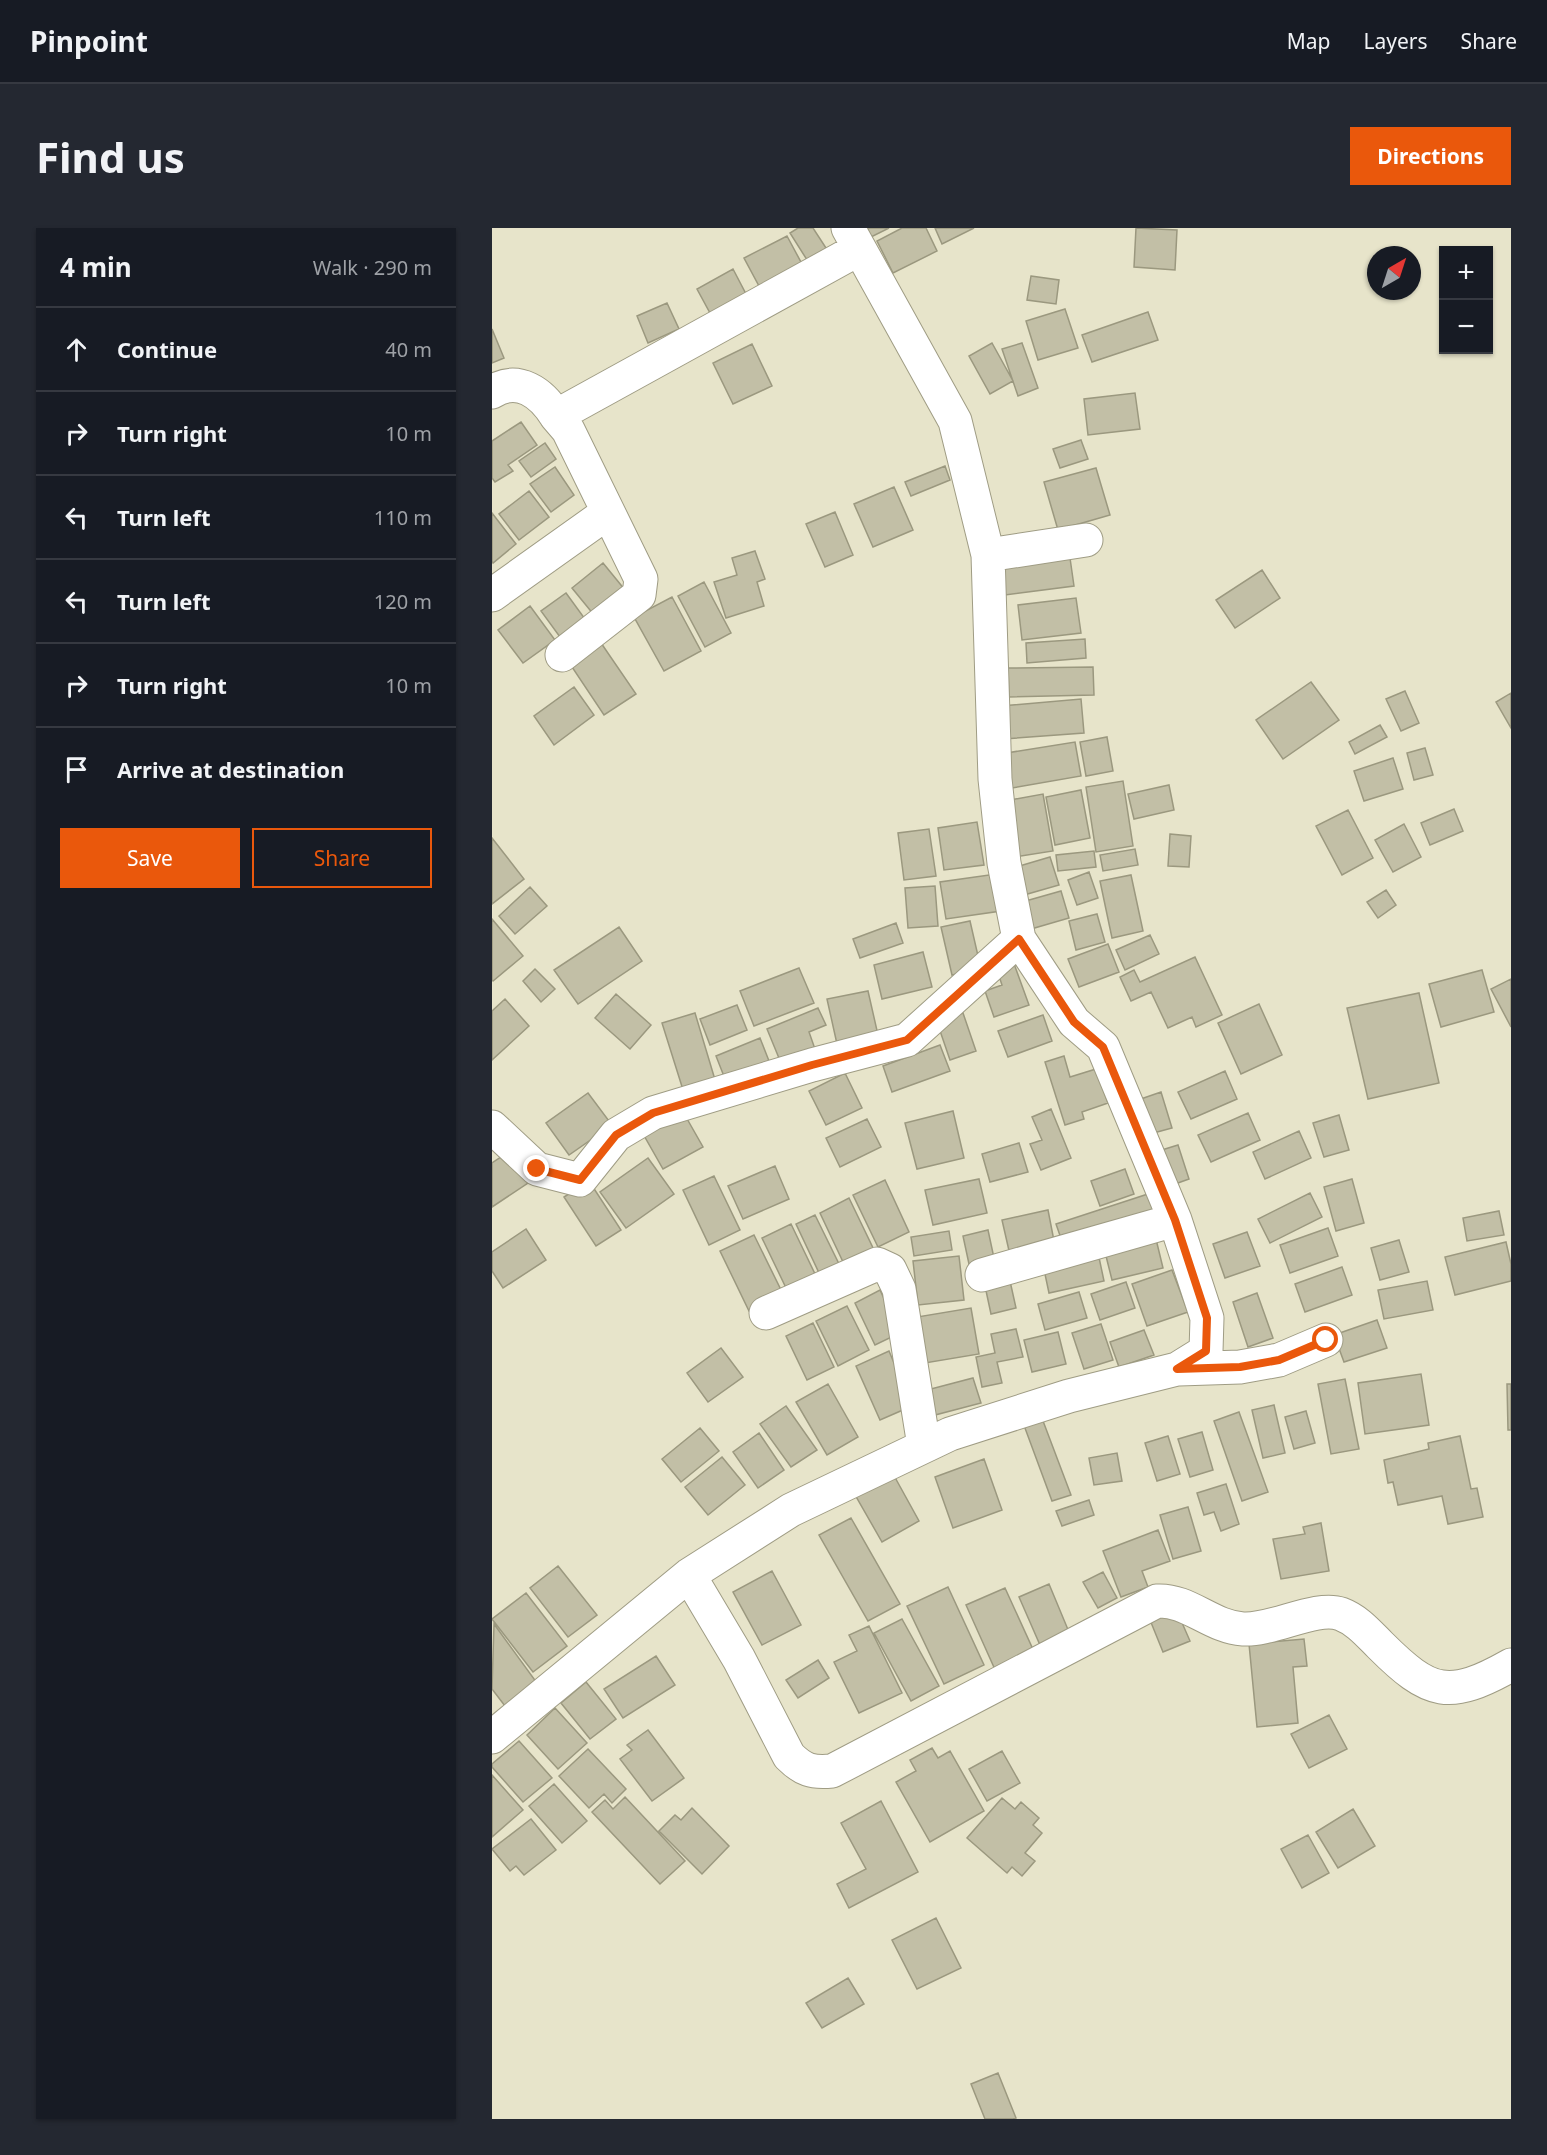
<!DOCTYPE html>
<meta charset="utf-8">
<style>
body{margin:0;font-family:"Noto Sans",sans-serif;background:#242831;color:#f1f3f6}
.controls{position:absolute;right:18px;top:18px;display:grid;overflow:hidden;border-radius:0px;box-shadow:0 2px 4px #0004}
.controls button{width:54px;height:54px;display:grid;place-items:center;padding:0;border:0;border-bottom:2px solid #363941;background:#171b24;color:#f1f3f6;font:30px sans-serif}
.compass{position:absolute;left:875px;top:18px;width:54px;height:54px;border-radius:50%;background:#171b24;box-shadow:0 2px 4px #0004;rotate:39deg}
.stop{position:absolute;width:18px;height:18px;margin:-14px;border:4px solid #ea580c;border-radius:50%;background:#fff}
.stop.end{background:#ea580c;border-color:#fff;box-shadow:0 2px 6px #0008}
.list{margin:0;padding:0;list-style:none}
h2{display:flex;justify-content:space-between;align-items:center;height:78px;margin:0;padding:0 24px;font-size:26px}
h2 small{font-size:20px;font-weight:400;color:#9ea1a6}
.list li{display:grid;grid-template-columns:39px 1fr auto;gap:18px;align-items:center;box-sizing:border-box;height:84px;padding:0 24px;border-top:2px solid #363941}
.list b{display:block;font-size:22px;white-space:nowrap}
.list em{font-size:20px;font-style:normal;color:#9ea1a6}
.actions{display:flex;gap:12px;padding:18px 24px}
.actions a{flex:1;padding:14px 0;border:2px solid #ea580c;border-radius:0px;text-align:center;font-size:21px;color:#ea580c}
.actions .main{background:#ea580c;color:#fff}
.icon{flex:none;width:33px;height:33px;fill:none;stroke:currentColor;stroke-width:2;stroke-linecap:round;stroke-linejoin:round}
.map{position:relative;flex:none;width:1019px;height:1891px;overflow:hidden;border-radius:0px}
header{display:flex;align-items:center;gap:36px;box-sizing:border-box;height:84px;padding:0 30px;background:#171b24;border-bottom:2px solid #363941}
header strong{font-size:28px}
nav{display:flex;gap:33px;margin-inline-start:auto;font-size:21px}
.intro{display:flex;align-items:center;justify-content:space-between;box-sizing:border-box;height:144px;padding:0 36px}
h1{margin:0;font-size:42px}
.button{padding:15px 27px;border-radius:0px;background:#ea580c;color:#fff;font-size:21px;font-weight:700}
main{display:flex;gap:36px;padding:0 36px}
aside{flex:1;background:#171b24;border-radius:0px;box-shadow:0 2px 4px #0004}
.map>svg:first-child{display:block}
</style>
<header>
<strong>Pinpoint</strong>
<nav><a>Map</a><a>Layers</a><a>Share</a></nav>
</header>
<div class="intro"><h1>Find us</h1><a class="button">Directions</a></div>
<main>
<aside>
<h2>4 min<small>Walk · 290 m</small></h2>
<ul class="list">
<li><svg class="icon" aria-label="ahead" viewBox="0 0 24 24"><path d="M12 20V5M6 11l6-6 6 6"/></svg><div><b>Continue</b></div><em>40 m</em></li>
<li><svg class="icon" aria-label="right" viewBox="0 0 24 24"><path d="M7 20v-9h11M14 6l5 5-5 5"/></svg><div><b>Turn right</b></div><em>10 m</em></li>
<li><svg class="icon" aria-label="left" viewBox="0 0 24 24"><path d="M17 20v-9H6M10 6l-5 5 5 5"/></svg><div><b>Turn left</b></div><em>110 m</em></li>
<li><svg class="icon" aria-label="left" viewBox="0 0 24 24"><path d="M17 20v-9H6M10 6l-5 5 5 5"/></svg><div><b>Turn left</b></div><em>120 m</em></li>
<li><svg class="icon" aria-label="right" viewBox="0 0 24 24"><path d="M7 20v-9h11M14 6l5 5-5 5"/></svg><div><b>Turn right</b></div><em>10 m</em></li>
<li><svg class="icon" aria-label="arrive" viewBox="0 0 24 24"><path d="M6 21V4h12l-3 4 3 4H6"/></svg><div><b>Arrive at destination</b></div></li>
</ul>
<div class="actions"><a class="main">Save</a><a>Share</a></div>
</aside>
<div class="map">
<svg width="1019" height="1891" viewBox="0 0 1019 1891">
<rect width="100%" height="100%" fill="#e7e4ca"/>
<!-- building -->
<path fill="#c2bfa6" stroke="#9b987f" stroke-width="1.5" d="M306 0H321L336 23 317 35 298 5Z
M375 0H397L379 9Z
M410 0H434L445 23 401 45 385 13Z
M443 0H482L450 16Z
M644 0 685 2 683 42 642 39Z
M295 8 310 36 267 58 252 30Z
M241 41 254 66 218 85 205 61Z
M539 48 567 52 564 76 535 72Z
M175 75 187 101 156 115 145 88Z
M573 81 586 120 546 132 534 93Z
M656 84 666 112 600 134 590 107Z
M0 101 12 130 0 135Z
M500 115 521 153 498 166 477 128Z
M530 115 546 160 526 168 510 121Z
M260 116 280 158 241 176 221 135Z
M643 165 648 201 596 207 592 171Z
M29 194 45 217 16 237 21 243 3 254 0 250V213Z
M589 212 596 231 568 240 561 221Z
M53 215 64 231 39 249 27 233Z
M453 238 458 252 419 268 413 254Z
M63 239 82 267 59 284 38 256Z
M604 240 618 287 566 302 552 254Z
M402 259 421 302 381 319 362 276Z
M37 263 57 289 27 312 7 286Z
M343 284 361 327 333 339 314 296Z
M0 285 24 316 1 335 0 333Z
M263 323 273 351 265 354 272 378 234 390 222 354 245 347 240 330Z
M577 323 582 358 513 367 509 331Z
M111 335 133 362 102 387 80 360Z
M770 342 788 370 743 400 724 372Z
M212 354 239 405 213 419 186 368Z
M74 365 93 391 68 409 49 383Z
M180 369 209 423 172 443 142 389Z
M584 370 589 405 530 412 526 377Z
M38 378 63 412 31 435 6 402Z
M593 411 594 430 535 435 534 415Z
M107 412 144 466 112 487 76 433Z
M601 439 602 467 517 469 516 440Z
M819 454 847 492 791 531 764 492Z
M82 459 102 487 62 517 42 488Z
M913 463 927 495 909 503 894 471Z
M1019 465V500L1004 474Z
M589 471 592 505 512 511 509 478Z
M888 497 895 509 863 526 857 514Z
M615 509 621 543 594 548 588 514Z
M583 514 589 548 514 561 508 526Z
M933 520 941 547 922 552 915 525Z
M901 530 911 561 872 573 862 543Z
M631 553 641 618 604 624 594 559Z
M677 557 682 582 642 591 636 566Z
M589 562 598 610 563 617 554 569Z
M551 566 561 623 523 629 513 573Z
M962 581 971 603 938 617 929 595Z
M856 582 881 630 850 647 824 598Z
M485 594 492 637 452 642 446 600Z
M912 596 929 629 901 644 883 612Z
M437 601 444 648 412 652 406 605Z
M678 606 699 608 697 639 676 638Z
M0 610 32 651 0 676Z
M643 621 646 637 611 643 608 627Z
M602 623 604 639 566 643 564 627Z
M558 629 567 657 532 667 524 639Z
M597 644 606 670 585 677 576 652Z
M504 646 509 683 454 691 448 654Z
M639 647 651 703 620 710 608 653Z
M443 658 446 698 416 700 413 660Z
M38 659 55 678 23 706 7 688Z
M894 662 904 677 886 690 875 674Z
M569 663 577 690 539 701 530 674Z
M605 686 613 714 584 722 577 693Z
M0 691 31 728 1 753 0 752Z
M478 693 489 741 460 747 449 699Z
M404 695 411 715 368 730 361 711Z
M127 699 150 733 86 776 62 742Z
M658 707 667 726 633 742 624 722Z
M616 716 627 744 587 759 576 731Z
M431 724 440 759 390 771 382 737Z
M703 729 730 787 704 799 700 789 676 800 659 764 639 773 628 749 642 742 648 754Z
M521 733 537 777 502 789 493 763 510 757 504 739Z
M307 740 322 775 262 798 248 763Z
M43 741 63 761 49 774 31 753Z
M990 742 1002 784 949 799 937 756Z
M1019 751V799L999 761Z
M376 763 386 807 345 816 335 771Z
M927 765 947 855 876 871 855 780Z
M124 766 159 797 138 821 103 790Z
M13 771 37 798 0 832V783Z
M767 776 790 827 749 846 726 795Z
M245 777 255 802 218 817 208 791Z
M326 780 334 797 317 804 323 821 289 835 275 801Z
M203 785 224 855 192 865 170 795Z
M471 785 484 823 458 832 445 794Z
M551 787 560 813 516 829 506 803Z
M268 810 279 838 235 856 224 828Z
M448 817 458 843 400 864 391 838Z
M572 828 578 849 604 841 616 875 590 884 592 891 573 897 553 834Z
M733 843 745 871 699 891 686 864Z
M353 845 370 880 334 897 317 863Z
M669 864 680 900 654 907 643 873Z
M96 865 120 897 77 927 54 895Z
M559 881 579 930 549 942 538 916 550 912 540 889Z
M190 882 211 919 171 941 150 904Z
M461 883 472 930 425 941 413 895Z
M756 885 768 912 719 934 706 907Z
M847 887 857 922 832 929 821 895Z
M375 891 389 919 348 939 334 910Z
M807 903 819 930 773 951 761 924Z
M527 915 536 944 498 954 490 926Z
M686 917 697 951 672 960 660 925Z
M15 925 36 955 0 979V935Z
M156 930 182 966 134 1000 108 964Z
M283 938 297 971 251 991 236 958Z
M633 941 642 966 608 978 599 953Z
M222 948 248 1002 217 1017 191 962Z
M487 951 495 985 441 997 433 962Z
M860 951 872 995 844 1003 832 959Z
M393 952 417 1004 386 1019 361 967Z
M97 953 129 1002 104 1018 72 969Z
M662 964 670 987 572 1019 564 996Z
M818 965 830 989 778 1015 766 991Z
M357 970 382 1022 352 1036 328 985Z
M556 982 563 1018 518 1027 510 992Z
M1007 983 1012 1007 975 1013 971 990Z
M323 987 348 1038 328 1047 304 996Z
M299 996 325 1050 296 1064 270 1010Z
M836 1000 846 1028 798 1045 788 1017Z
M34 1001 54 1032 11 1060 0 1043V1024Z
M496 1002 502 1030 477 1036 471 1008Z
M457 1003 460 1022 422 1028 419 1009Z
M755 1004 768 1038 733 1050 721 1016Z
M262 1007 291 1066 257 1083 228 1023Z
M663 1007 671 1040 620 1052 612 1020Z
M907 1012 917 1044 888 1052 879 1020Z
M1014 1014 1019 1036V1053L963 1067 953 1029Z
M605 1020 612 1053 557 1065 550 1032Z
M467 1028 472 1072 426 1077 421 1033Z
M850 1039 860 1067 813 1084 803 1056Z
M680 1042 696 1084 655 1098 640 1056Z
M518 1053 524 1080 499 1086 493 1058Z
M935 1053 941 1082 892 1091 886 1062Z
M634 1054 643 1080 608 1092 599 1066Z
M388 1062 408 1105 383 1117 363 1075Z
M587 1064 595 1090 553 1102 546 1076Z
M765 1065 781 1110 756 1119 741 1074Z
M355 1078 377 1122 346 1138 324 1093Z
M479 1080 487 1126 433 1135 425 1089Z
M885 1092 895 1120 852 1134 842 1107Z
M321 1095 342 1139 315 1152 294 1108Z
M609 1096 621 1132 592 1141 580 1105Z
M524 1101 531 1129 505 1134 510 1155 490 1159 484 1129 503 1125 499 1106Z
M652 1102 662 1127 627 1139 618 1114Z
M566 1104 574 1136 540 1144 532 1112Z
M229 1120 251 1149 216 1174 195 1145Z
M397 1123 420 1178 388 1192 364 1138Z
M929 1146 937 1197 873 1206 866 1155Z
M481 1150 489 1175 443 1187 435 1162Z
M853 1151 867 1221 839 1226 826 1156Z
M336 1156 366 1209 335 1227 304 1174Z
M1015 1156H1019V1202H1016Z
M782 1177 793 1225 771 1230 760 1182Z
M294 1178 325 1222 299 1239 268 1196Z
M814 1183 823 1215 802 1221 793 1189Z
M747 1184 776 1264 750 1273 722 1193Z
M548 1185 579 1267 560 1273 530 1192Z
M208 1200 227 1223 189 1254 170 1231Z
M710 1204 721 1242 698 1249 686 1211Z
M267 1205 292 1242 266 1260 241 1224Z
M676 1208 688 1246 665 1253 653 1215Z
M968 1208 979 1261 985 1260 991 1289 956 1296 950 1268 906 1277 901 1254 896 1255 892 1232 937 1221 936 1215Z
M625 1225 630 1253 602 1257 597 1230Z
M230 1229 253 1257 216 1287 193 1259Z
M492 1231 510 1282 461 1300 443 1249Z
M400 1244 427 1293 390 1314 362 1265Z
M734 1256 747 1296 729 1303 722 1284 712 1287 705 1265Z
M597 1272 602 1287 570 1298 564 1283Z
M696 1279 709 1323 681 1331 668 1287Z
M359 1290 408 1376 376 1393 327 1307Z
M829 1295 837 1343 789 1351 781 1311 813 1306 811 1299Z
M666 1302 678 1333 650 1343 656 1359 629 1369 611 1323Z
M66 1338 105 1387 76 1409 38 1360Z
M280 1343 309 1397 270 1417 241 1364Z
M611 1344 625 1370 606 1380 591 1354Z
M557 1356 577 1404 548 1417 527 1369Z
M456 1359 492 1437 452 1456 415 1378Z
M513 1360 544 1428 505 1446 474 1377Z
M34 1365 75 1418 41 1444 0 1391Z
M684 1381 698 1413 671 1424 658 1392Z
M410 1391 447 1458 419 1473 382 1405Z
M2 1396 45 1455 13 1478 0 1461Z
M377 1398 410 1465 367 1485 342 1434 365 1423 357 1407Z
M812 1411 815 1438 801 1439 806 1495 765 1499 757 1416Z
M164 1428 183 1457 131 1490 112 1461Z
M326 1432 337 1450 306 1470 294 1452Z
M94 1454 124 1491 98 1511 69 1475Z
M63 1480 95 1515 66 1541 35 1507Z
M837 1487 855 1521 817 1540 799 1506Z
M156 1502 192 1550 160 1573 128 1531 140 1522 135 1517Z
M27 1513 60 1550 31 1574 0 1539V1536Z
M440 1520 446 1530 458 1523 492 1583 438 1614 404 1554 424 1543 418 1532Z
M96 1521 134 1561 120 1575 112 1566 97 1580 67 1548Z
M510 1523 528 1555 495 1573 477 1541Z
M0 1547 31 1582 0 1609Z
M62 1556 95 1593 70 1615 37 1578Z
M133 1569 193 1633 168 1656 100 1584 113 1572 121 1581Z
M510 1570 523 1581 529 1574 547 1590 541 1597 550 1605 533 1625 543 1633 530 1648 520 1639 515 1645 475 1610Z
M389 1573 426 1644 357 1680 345 1656 374 1641 349 1595Z
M200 1580 237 1618 210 1646 167 1603 183 1587 189 1592Z
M861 1581 883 1618 846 1640 824 1604Z
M39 1591 64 1622 32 1647 24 1638 18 1643 0 1621Z
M816 1607 837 1645 810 1660 789 1621Z
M444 1690 469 1740 425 1761 400 1712Z
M356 1750 372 1776 330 1800 314 1775Z
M506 1845 524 1890 521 1891H493L479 1856Z"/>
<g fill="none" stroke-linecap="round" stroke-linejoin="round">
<defs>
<path id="street" d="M0 164C26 147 50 165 64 188
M496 327 594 312
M0 367 115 285
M70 427 147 367 149 351 76 202 64 188 367 21
M0 899 45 941 88 952 124 907 161 885 320 837 415 812 527 711
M490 1047 683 992
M274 1085 385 1036 398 1042 407 1061 432 1218
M687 1141 748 1139 787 1132 834 1112
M197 1347 247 1431 297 1528C311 1542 320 1545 340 1543L665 1373C696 1371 719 1399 751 1401 780 1403 824 1377 849 1386 865 1392 876 1405 888 1417 938 1467 957 1472 1019 1437
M0 1509 197 1347 299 1282 458 1206 577 1168 685 1141 714 1123 715 1090 683 992 611 819 582 794 527 711 512 635 503 551 496 327 463 193 356 0"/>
</defs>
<!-- street casing -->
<use href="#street" stroke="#9f9c84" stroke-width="35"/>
<!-- street -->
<use href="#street" stroke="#fff" stroke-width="33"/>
</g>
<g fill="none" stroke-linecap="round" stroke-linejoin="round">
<!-- route -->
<path stroke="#ea580c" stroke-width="8" d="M45 941 88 952 124 907 161 885 320 837 415 812 527 711 582 794 611 819 683 992 715 1090 714 1123 685 1141 748 1139 787 1132 834 1112"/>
</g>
</svg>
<div class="controls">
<button>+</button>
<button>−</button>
</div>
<svg class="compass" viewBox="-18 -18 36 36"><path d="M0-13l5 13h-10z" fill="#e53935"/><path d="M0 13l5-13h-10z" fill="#9ea1a6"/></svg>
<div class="stop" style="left:834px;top:1112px"></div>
<div class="stop end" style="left:45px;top:941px"></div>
</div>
</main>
